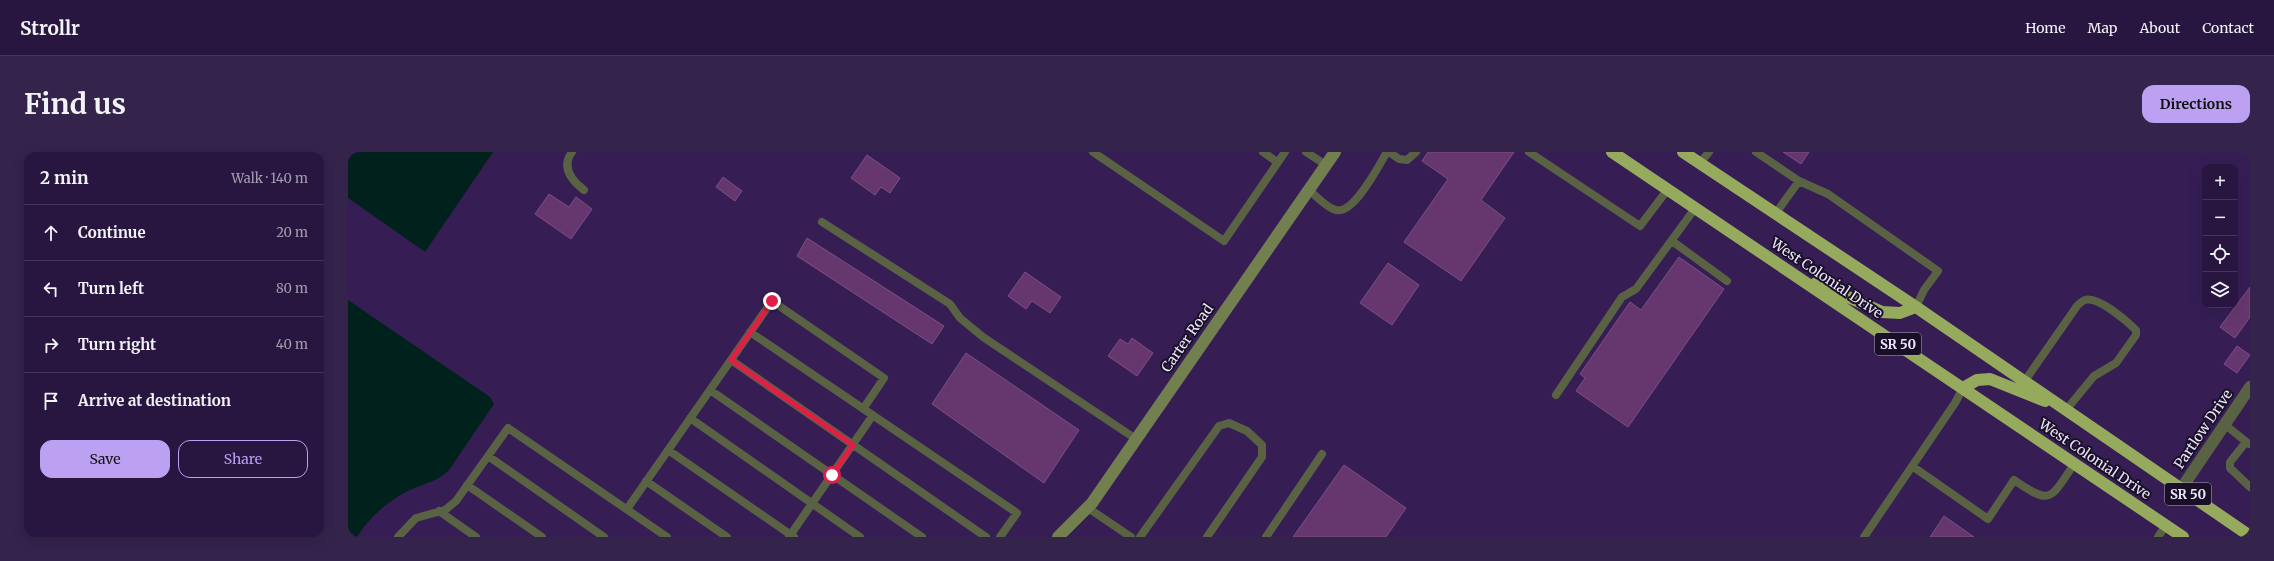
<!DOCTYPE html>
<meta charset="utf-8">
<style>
body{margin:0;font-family:Merriweather,serif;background:#34234b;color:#f1f3f6}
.controls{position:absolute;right:12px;top:12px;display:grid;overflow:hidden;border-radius:8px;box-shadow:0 4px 16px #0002}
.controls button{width:36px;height:36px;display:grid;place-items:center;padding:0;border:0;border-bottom:1px solid #443559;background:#281640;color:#f1f3f6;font:20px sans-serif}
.stop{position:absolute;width:12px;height:12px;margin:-9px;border:3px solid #e11d48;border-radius:50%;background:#fff}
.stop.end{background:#e11d48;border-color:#fff;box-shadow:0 1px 4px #0008}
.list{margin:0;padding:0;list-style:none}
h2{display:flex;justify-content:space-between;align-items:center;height:52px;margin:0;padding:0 16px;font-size:17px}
h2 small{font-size:13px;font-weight:400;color:#a59fb1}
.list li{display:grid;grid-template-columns:26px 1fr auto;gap:12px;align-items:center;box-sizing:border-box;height:56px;padding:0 16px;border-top:1px solid #443559}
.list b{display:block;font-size:15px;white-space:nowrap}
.list em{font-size:13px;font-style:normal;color:#a59fb1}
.actions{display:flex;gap:8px;padding:12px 16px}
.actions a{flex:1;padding:9px 0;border:1px solid #bca0f2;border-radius:12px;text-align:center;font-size:14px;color:#bca0f2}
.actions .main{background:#bca0f2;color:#111}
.icon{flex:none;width:22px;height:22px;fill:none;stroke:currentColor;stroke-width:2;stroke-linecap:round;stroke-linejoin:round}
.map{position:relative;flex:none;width:1902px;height:385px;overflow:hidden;border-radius:12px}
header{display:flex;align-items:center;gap:24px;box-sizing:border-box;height:56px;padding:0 20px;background:#281640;border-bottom:1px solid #443559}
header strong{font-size:19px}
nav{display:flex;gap:22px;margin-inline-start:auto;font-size:14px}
.intro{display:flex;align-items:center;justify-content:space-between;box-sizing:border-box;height:96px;padding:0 24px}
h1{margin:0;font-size:28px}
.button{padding:10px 18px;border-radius:12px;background:#bca0f2;color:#111;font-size:14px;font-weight:700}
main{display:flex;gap:24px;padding:0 24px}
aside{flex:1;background:#281640;border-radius:12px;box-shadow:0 4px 16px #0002}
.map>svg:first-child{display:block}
</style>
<header>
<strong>Strollr</strong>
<nav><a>Home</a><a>Map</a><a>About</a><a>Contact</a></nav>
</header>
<div class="intro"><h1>Find us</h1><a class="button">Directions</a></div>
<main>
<aside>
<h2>2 min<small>Walk · 140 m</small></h2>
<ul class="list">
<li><svg class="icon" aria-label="ahead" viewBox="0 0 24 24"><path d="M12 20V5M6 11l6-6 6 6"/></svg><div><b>Continue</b></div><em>20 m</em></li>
<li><svg class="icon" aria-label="left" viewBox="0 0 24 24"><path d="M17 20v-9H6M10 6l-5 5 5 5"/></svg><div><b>Turn left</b></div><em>80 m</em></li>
<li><svg class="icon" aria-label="right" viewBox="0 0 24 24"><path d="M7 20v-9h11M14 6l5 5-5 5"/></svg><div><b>Turn right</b></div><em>40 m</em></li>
<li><svg class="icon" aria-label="arrive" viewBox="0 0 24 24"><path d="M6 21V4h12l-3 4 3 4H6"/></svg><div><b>Arrive at destination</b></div></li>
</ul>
<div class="actions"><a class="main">Save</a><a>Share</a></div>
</aside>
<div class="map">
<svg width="1902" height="385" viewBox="0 0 1902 385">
<rect width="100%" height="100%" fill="#361e55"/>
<!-- water -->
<path fill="#00211c" d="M0 0H145L77 100 0 46Z
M0 148 142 245 146 252 101 318C90 329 78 331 64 337 41 348 22 364 9 385H0Z"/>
<!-- building -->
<path fill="#66376f" stroke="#7b4f83" d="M1080 0H1166L1133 48 1157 66 1113 129 1056 90 1100 27 1074 9Z
M1435 0H1461L1453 12Z
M519 3 552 26 542 41 533 35 527 43 503 26Z
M375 25 394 39 387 49 368 35Z
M201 42 221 55 228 45 244 57 223 87 187 62Z
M459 86 596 174 584 192 449 104Z
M1331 105 1376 137 1280 275 1228 239 1237 226 1232 222 1282 150 1293 158Z
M1040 111 1071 133 1044 173 1012 151Z
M677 120 713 145 702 161 684 149 678 157 660 144Z
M1902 135V165L1887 186 1872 175Z
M784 186 805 201 789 224 760 204 772 187 780 192Z
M1889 194 1902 203 1889 221 1876 212Z
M618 201 731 278 696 331 584 252Z
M996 313 1058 356 1038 385H945Z
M1596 364 1626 385H1582Z"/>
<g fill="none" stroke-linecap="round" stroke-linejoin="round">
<!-- lane -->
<path stroke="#5a6244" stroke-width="8" d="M224 0C213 15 223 28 236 38
M745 0 876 89 937 0
M915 0 929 10
M958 0 978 13
M1041 0 1051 7 1059 8 1068 0
M1181 0 1292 74 1320 37
M1408 0 1451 29 1428 61
M1352 11 1361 0
M1451 29 1480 42 1590 119 1576 138 1568 155
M961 38C968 44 979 56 988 58 1006 63 1031 13 1039 0
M474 70 602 152 612 166 635 185 788 287
M1324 89 1379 129
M402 180 669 361 652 385
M383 208 638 385
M1676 230 1729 154C1731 152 1734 149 1737 148 1750 144 1779 169 1788 178V183L1768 211 1746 224 1718 258
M362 238 574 385
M1208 243 1274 145 1288 137 1348 55
M342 266 512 385
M1876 272 1901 292
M1898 290 1882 310V316L1902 335
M320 298 446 385
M140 304 256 385
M1564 314 1640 367 1666 328C1705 355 1702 346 1727 311
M298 329 379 385
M119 333 194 385
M740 356 783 385
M279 357 424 149 536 226 515 257
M91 359 128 385
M50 385 68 366 97 358 108 349 160 276 319 385
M441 385 525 263
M792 385 871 274 881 271 899 279 914 293V305L859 385
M918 385 974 302
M1516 385 1607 251 1615 236
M1810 385 1818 373"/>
<!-- street -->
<path stroke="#5a6244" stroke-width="12" d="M1833 337 1902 235"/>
<!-- secondary -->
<path stroke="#72804f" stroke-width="12" d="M710 385 744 351 987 0"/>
<!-- highway -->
<path stroke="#96aa5e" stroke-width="12" d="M1264 0 1835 385
M1335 0 1568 155 1902 384
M1468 131 1534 160 1552 161 1568 155
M1615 236 1629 228 1642 227 1697 249"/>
</g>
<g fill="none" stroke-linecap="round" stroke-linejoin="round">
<!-- route -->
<path stroke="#e11d48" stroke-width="5" d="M424 149 383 208 505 293 484 323"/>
</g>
<g text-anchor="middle" stroke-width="4" stroke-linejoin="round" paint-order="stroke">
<!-- shield labels -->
<g fill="#191028" stroke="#ada5bb" stroke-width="1">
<rect x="1527" y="181" width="46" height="22" rx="3"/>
<rect x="1817" y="331" width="46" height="22" rx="3"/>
</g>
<g font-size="13" font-weight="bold" fill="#ece5fa">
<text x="1550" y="197">SR 50</text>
<text x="1840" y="347">SR 50</text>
</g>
<!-- street labels -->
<g font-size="14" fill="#ece5fa" stroke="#191028">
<text transform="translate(1479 126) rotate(34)" y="5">West Colonial Drive</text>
<text transform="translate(839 186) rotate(-55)" y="5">Carter Road</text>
<text transform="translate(1855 277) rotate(-56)" y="5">Partlow Drive</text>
<text transform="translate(1747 307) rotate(34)" y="5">West Colonial Drive</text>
</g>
</g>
</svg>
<div class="controls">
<button>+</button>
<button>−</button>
<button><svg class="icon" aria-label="locate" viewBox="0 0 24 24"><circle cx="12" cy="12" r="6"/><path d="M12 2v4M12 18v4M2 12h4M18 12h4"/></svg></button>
<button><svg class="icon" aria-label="layers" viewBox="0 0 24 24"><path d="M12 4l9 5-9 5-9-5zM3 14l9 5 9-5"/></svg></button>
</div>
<div class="stop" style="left:484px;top:323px"></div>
<div class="stop end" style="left:424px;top:149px"></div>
</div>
</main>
